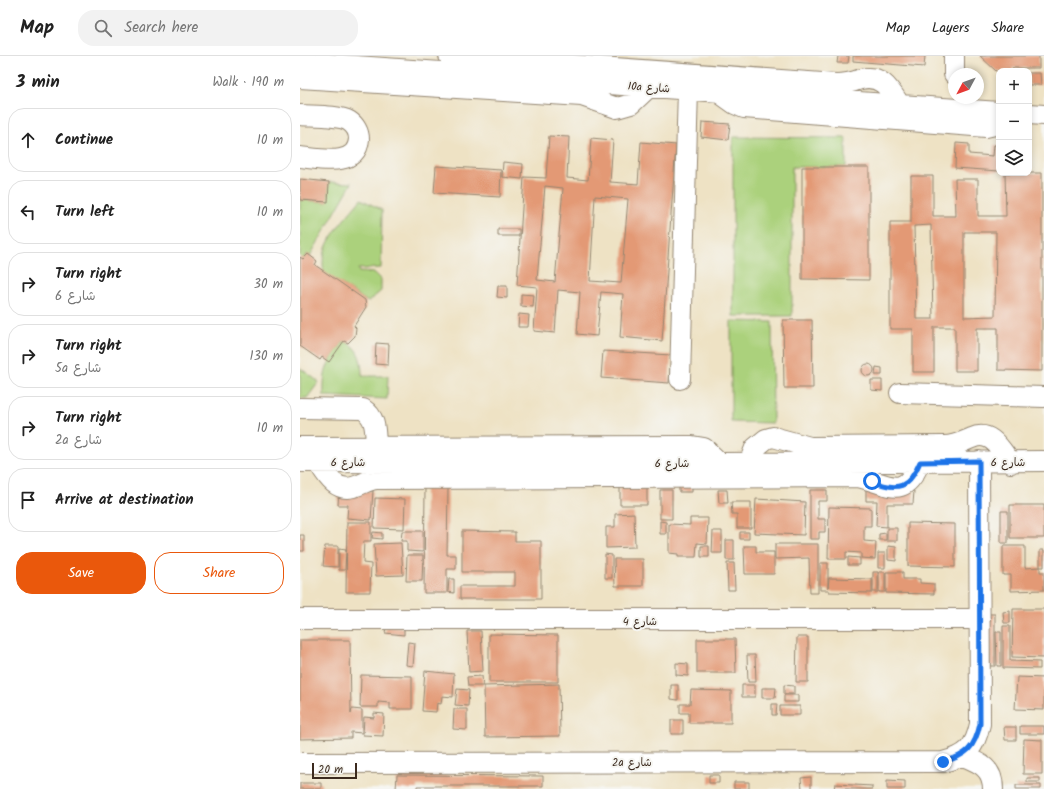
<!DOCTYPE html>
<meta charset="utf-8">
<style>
body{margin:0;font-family:Kalam,"Playpen Sans Arabic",sans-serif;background:#f2f2f2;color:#222}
.controls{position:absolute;right:12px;top:12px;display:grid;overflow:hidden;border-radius:8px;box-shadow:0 2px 6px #0003}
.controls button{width:36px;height:36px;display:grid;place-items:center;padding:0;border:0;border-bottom:1px solid #e0e0e0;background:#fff;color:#222;font:20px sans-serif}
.compass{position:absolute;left:648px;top:12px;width:36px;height:36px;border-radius:50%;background:#fff;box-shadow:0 2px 6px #0003;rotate:229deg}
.scale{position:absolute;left:12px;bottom:10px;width:45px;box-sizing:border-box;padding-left:4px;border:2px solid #3b2a1e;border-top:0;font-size:11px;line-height:14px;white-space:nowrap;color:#3b2a1e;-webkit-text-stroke:3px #f6f6f2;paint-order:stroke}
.stop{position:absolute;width:12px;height:12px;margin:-9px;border:3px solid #1a73e8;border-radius:50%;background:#fff}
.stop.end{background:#1a73e8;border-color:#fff;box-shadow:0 1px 4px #0008}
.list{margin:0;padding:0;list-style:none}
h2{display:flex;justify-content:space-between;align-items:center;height:52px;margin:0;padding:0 16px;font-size:17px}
h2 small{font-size:13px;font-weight:400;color:#767676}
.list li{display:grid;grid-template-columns:26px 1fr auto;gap:12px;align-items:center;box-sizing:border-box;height:64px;margin:0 8px 8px;padding:0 8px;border:1px solid #e0e0e0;border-radius:16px}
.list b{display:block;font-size:15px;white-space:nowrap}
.list p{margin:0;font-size:13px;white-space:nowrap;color:#767676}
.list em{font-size:13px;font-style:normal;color:#767676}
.actions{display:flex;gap:8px;padding:12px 16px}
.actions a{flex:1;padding:9px 0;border:1px solid #ea580c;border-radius:16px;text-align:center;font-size:14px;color:#ea580c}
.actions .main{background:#ea580c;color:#fff}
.icon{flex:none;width:22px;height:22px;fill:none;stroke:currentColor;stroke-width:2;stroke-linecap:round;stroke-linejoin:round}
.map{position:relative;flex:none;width:744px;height:733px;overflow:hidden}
header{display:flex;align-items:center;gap:24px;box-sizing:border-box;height:56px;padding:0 20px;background:#fff;border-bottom:1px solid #e0e0e0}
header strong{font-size:19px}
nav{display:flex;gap:22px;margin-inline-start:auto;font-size:14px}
.search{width:280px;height:36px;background:#f2f2f2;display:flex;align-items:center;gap:10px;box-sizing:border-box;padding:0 14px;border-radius:16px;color:#767676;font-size:15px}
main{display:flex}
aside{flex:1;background:#fff}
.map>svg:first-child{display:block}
</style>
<header>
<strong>Map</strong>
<div class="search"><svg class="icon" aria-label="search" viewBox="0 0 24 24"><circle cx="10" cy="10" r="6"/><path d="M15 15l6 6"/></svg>Search here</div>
<nav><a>Map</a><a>Layers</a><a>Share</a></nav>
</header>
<main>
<aside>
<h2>3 min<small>Walk · 190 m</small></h2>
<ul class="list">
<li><svg class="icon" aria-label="ahead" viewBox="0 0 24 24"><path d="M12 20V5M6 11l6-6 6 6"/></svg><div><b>Continue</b></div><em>10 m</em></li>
<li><svg class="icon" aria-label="left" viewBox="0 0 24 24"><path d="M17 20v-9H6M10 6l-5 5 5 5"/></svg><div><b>Turn left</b></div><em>10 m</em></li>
<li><svg class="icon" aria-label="right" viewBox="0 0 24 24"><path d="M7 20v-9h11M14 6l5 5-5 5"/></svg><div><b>Turn right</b><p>شارع 6</p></div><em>30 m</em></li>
<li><svg class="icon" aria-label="right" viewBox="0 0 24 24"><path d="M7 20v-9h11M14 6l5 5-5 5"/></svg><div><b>Turn right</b><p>5a شارع</p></div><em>130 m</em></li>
<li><svg class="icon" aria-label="right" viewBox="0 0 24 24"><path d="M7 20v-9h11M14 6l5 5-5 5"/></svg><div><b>Turn right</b><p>2a شارع</p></div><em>10 m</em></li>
<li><svg class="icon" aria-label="arrive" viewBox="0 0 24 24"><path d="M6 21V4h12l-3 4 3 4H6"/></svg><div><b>Arrive at destination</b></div></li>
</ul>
<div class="actions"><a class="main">Save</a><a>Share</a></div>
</aside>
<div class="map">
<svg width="744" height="733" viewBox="0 0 744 733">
<rect width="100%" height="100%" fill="#f6f6f2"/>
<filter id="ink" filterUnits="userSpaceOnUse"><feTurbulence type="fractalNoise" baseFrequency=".025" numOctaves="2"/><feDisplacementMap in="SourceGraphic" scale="8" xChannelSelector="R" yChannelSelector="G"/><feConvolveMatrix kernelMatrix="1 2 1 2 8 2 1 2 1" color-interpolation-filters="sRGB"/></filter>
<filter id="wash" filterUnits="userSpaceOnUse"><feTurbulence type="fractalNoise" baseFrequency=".012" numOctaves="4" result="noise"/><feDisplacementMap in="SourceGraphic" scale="16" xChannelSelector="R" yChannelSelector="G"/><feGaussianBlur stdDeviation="0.9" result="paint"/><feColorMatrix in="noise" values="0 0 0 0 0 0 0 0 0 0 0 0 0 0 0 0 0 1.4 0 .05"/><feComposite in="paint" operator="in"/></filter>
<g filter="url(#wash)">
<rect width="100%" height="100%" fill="#eee2c4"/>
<!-- green -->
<path fill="#abd17c" stroke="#737e4d" d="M433 81 546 82V111H492V260H433Z
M29 126 52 127 10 200 7 198 3 203 0 201V144L27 146Z
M61 143 82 154 81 212 58 213 59 216 75 217 81 223V235L68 246 24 216C17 188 46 163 61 143Z
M431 265 472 266 473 367 431 366Z
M44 285C59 291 62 305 62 320H88L87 343 24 340C23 312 28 306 44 285Z
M0 312 19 326 7 342H0Z"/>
<g id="blocks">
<!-- building -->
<path fill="#e39974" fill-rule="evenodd" d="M538 0H549L548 7H537Z
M553 0H625L624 11 553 5Z
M680 0H739V12H713L712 15H696Z
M729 17H740L741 29H729Z
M402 66 430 68 428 84 401 81Z
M249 80 269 81 267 122 288 124 291 82 313 84 310 126 338 128 341 86 376 89 362 285 320 281 323 238 301 236 297 280 277 278 280 236 258 234 255 277 234 275 237 231 217 229 224 121 246 122ZM245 130 263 132 255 226 237 224ZM295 140 328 143 321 227 290 225Z
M656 87 669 88V98L693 100 694 89H699V115L655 112Z
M203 106 223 108 222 123 202 121Z
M136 110 201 114 200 141 134 137Z
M502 111H569V224L502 223Z
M705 117H742V315L698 314V272H677V315H655V271H634V316H613V273H590V166H611V120H633V160H656L655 123H678V160H706ZM631 169 633 263H616L614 170ZM664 176H696L695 260 664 261Z
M0 123 29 126 28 146 0 144Z
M198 173H219V180H198Z
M8 198 17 205 15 209 65 244 66 251 54 270 56 272 55 280 48 287 44 285 29 306 22 301 20 304 0 290V201L3 203Z
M198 230H207V242L197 241Z
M221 238 234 239 233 251 221 250Z
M219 258 229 259 228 271H218Z
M483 264H512L513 332H484Z
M76 287 89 288 88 309 75 308Z
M303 295 371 299 369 327 301 322Z
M562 314a6 6 0 1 1 12 0a6 6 0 1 1-12 0Z
M576 311 582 312V319H575Z
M571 324H582V335L571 334Z
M125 431H148L147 499H156V513H147V537H124Z
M320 431 347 432V449H320Z
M379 431H392V436H379Z
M39 433 73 435 71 464 47 462 48 449H38Z
M566 433 614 435 613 448H587V471L576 470 577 445H566Z
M360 434H372V463H360Z
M418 434H427L428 447H419Z
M510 434H527V445H518V463H525V476H519V483H510Z
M75 442 105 443 104 473 74 472Z
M456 443 505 446 504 479 454 477Z
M431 446H451V472H437V458H432Z
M710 449H744V482H710Z
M529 451 571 452V470H564V485L576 486 575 503 561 502V497L546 496V503H528Z
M701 455H708V487H701Z
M334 457 335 491 306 492V471H315V458Z
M390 462H408L407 488 397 487 396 501H378V498L369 497V468L390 469Z
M360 465 366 466V478H360Z
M47 466H71V485H64L63 507 71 508 70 536H46Z
M608 467 655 468V511L608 510Z
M587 472H597V485H587Z
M102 475H123V496L107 495V485H101Z
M162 475 215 476V485H241V543H160V530H215V516H162Z
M413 475H422V497H412Z
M73 476 82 477V483L72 482Z
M440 476H449V483H440Z
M586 477V484H579V478Z
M0 479H4V495H0Z
M426 484H434V504H426Z
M101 487 103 519 76 520 74 488Z
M475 488H518V537H510L509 502 475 503Z
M25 490H38V511L23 510Z
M401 490H409V501H401Z
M444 490H456V496H474V518H445Z
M588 490 596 491V505L588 504Z
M703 490H725V512L740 511V516H744V534L711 535V519H703Z
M39 493 46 494 45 514H39Z
M740 494H744V511H740Z
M578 497H585V512H578Z
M305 498 312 499V522H305Z
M107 499H123L122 525H106Z
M548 501 560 502V509H548Z
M314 503H343V530H315Z
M427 507H434L435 534H428Z
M520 507H528V532L529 522 572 523V537L529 536V534H520Z
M573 516H578V536H573Z
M579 516H585V536H579Z
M586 516H603V523H620V527L634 528V538L586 537Z
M149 523H154V537L148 536Z
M713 553H744V602L712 601Z
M710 555V567H704L703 556Z
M689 558H695V610H690Z
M703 570H710V605L740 606V613L703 612Z
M86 571 104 572V579L85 577Z
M167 575H181L183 615 169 616Z
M696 576H701V610H697Z
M189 578 258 579V626H189Z
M497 581H508V626H496Z
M397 583H435L436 617H397Z
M0 584H50L51 658 52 653 62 654V677L51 676V682L0 683Z
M108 586 115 587 113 610 106 609Z
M447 599H455L456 626H448Z
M376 607 388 608V620L376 619Z
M125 615 154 618 153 641 142 640 141 648 137 647 136 656 122 655Z
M61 619 112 620V653H90V647L78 646V651H60Z
M182 620 183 630H168L167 621Z
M717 621 744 622V654L715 653Z
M259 628 260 680 185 681 184 630Z
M371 629H378V644L371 643Z
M442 629H455V641H442Z
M484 629 494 630V638H484Z
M462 632H476L475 642H462Z
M157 633 169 634 168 650 155 649Z
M391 634 431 635V667H389V657H380V648H390Z
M484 639H498V646H484Z
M472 648H477L476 659H472Z
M480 650H500V659H480Z
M154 653H167V674L153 673Z
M74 657 84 658 83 680 63 679 64 661 74 662Z
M371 664H383V678H371Z
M720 670H744V678H720Z
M704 671H716V684H705Z
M724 683 742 684V718H723Z
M97 719 243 720V730H117V733H96Z
M409 719H419V727H409Z
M511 721V733H502L501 722Z
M727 722H740V726H727Z
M587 724 605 725V733H587Z
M434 726H449V733H434Z
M0 727H21V733H0Z
M535 728 572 730V733H534Z
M716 729H741V733H716Z"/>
</g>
</g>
<g filter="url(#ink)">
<use href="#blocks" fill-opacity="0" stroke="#948671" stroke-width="1"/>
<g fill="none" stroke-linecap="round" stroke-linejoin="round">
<defs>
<path id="minor" d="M149 0 536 28C546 28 553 26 561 23 582 18 590 34 600 49
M0 6 699 56
M654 18V0
M0 22 282 40 317 52 331 48 349 31
M421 38 435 48 444 52 686 71 699 68
M729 58 744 59
M0 59C13 60 39 59 49 65 55 69 59 76 59 83 57 112 20 103 0 101
M380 323 388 33
M600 337 744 341
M0 352 63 353C77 362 75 376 76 391
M0 391 392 390 404 392 420 407
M0 406 420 407 744 405
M18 406C26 418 35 436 53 431 61 429 68 424 76 423L557 421C589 427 603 446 620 406
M449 407 455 392 466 383 473 381 510 391 644 390C655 390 662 386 672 382 691 373 701 394 711 407
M0 563H680
M663 700C680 707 693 712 693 733
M0 707 643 706C667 700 675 692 680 668L679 405"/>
</defs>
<!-- minor casing -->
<use href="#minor" stroke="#948671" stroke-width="22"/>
<!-- minor -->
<use href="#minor" stroke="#fff" stroke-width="20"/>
</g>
</g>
<g fill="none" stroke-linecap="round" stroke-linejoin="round" filter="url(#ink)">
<!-- route -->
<path stroke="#1a73e8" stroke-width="5" d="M572 425C598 436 609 432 620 406L679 405 680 668C675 692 666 700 643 706"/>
</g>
<g text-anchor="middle" stroke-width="4" stroke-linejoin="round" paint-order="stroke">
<!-- street labels -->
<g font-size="11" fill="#3b2a1e" stroke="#f6f6f2">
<text transform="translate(349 31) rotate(4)" y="4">10a شارع</text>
<text x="48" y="410">شارع 6</text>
<text x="708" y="410">شارع 6</text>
<text x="372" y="411">شارع 6</text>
<text x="340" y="569">شارع 4</text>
<text x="332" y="710">2a شارع</text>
</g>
</g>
</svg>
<div class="controls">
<button>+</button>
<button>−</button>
<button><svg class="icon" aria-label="layers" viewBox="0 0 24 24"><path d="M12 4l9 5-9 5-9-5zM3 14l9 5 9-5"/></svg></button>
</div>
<svg class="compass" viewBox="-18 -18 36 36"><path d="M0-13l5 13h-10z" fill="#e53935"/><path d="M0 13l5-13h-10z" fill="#767676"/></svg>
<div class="scale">20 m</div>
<div class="stop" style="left:572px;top:425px"></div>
<div class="stop end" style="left:643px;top:706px"></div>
</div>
</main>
